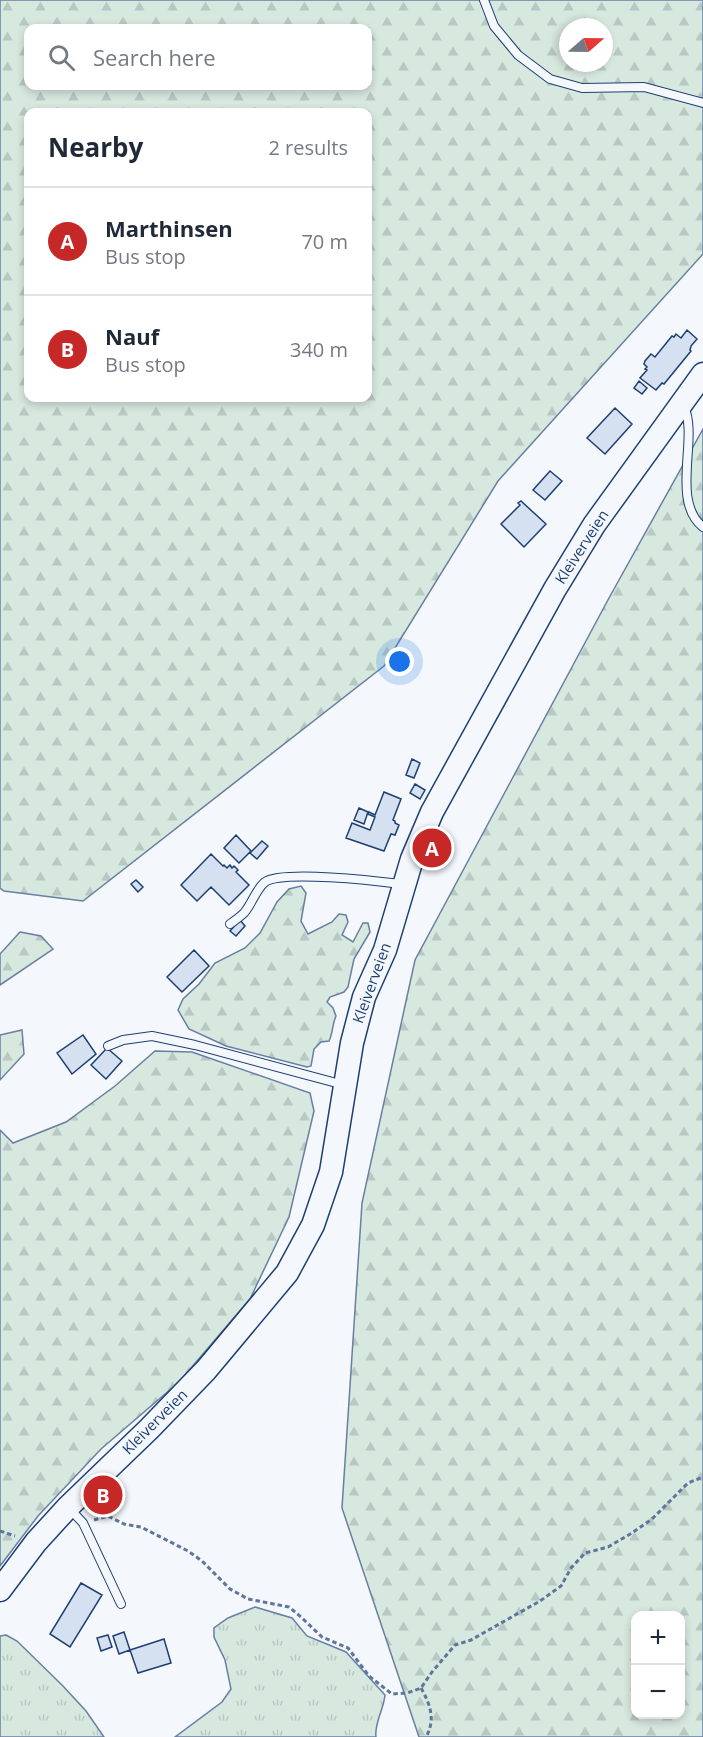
<!DOCTYPE html>
<meta charset="utf-8">
<style>
body{margin:0;font-family:"Open Sans",sans-serif;background:#f6f6f7;color:#1f2937}
.controls{position:absolute;right:18px;bottom:18px;display:grid;overflow:hidden;border-radius:12px;box-shadow:0 3px 9px #0003}
.controls button{width:54px;height:54px;display:grid;place-items:center;padding:0;border:0;border-bottom:2px solid #e0e1e3;background:#fff;color:#1f2937;font:30px sans-serif}
.compass{position:absolute;left:559px;top:18px;width:54px;height:54px;border-radius:50%;background:#fff;box-shadow:0 3px 9px #0003;rotate:70deg}
.you{position:absolute;left:400px;top:662px;width:21px;height:21px;margin:-15px;border:4px solid #fff;border-radius:50%;background:#1a73e8;box-shadow:0 0 0 9px #1a73e833}
.badge{display:grid;place-items:center;width:39px;height:39px;border-radius:50%;background:#c62828;color:#fff;font-size:20px;font-weight:700}
.pin{position:absolute;translate:-50% -50%;border:3px solid #fff;box-shadow:0 2px 6px #0006}
.list{margin:0;padding:0;list-style:none}
h2{display:flex;justify-content:space-between;align-items:center;height:78px;margin:0;padding:0 24px;font-size:26px}
h2 small{font-size:20px;font-weight:400;color:#747a83}
.list li{display:grid;grid-template-columns:39px 1fr auto;gap:18px;align-items:center;box-sizing:border-box;height:108px;padding:0 24px;border-top:2px solid #e0e1e3}
.list b{display:block;font-size:22px;white-space:nowrap}
.list p{margin:0;font-size:20px;white-space:nowrap;color:#747a83}
.list em{font-size:20px;font-style:normal;color:#747a83}
.icon{flex:none;width:33px;height:33px;fill:none;stroke:currentColor;stroke-width:2;stroke-linecap:round;stroke-linejoin:round}
.map{position:relative;flex:none;width:703px;height:1737px;overflow:hidden}
.search{position:absolute;background:#fff;box-shadow:0 3px 9px #0003;left:24px;top:24px;width:348px;height:66px;display:flex;align-items:center;gap:15px;box-sizing:border-box;padding:0 21px;border-radius:12px;color:#747a83;font-size:22px}
.panel{position:absolute;background:#fff;box-shadow:0 3px 9px #0003;left:24px;top:108px;width:348px;height:294px;border-radius:12px}
.map>svg:first-child{display:block}
</style>
<div class="map">
<svg width="703" height="1737" viewBox="0 0 703 1737">
<defs>
<pattern id="grass-tufts" width="24" height="20" patternUnits="userSpaceOnUse" patternTransform="scale(1.5)"><rect width="24" height="20" fill="#d7e8df"/><path d="M3 7l-1-3M5 7V3M7 7l1-3M15 17l-1-3M17 17v-4M19 17l1-3" fill="none" stroke="#b8c8c3"/></pattern>
<pattern id="forest-firs" width="22" height="20" patternUnits="userSpaceOnUse" patternTransform="scale(1.5)"><rect width="22" height="20" fill="#d7e8df"/><path d="M5 1l3.5 6h-7zM16 11l3.5 6h-7z" fill="#b8c8c3"/></pattern>
</defs>
<rect width="100%" height="100%" fill="#f4f7fb"/>
<!-- grass -->
<path fill="url(#grass-tufts)" stroke="#687fa3" stroke-width="1.5" d="M255 1607 292 1618 307 1636 346 1652 385 1695C384 1709 374 1723 376 1737H175L222 1702 231 1689 225 1660 214 1637V1628L228 1618Z
M6 1635 17 1641 63 1686 86 1711 104 1737H0V1636Z"/>
<!-- forest -->
<path fill="url(#forest-firs)" stroke="#687fa3" stroke-width="1.5" fill-rule="evenodd" d="M0 0H703V254L498 481 384 666 83 901 4 891 0 888ZM568 27H604V63H568ZM28 28H368V86H28ZM28 112H368V398H28Z
M703 429V1737H419L342 1508 362 1203 415 960 609 598ZM636 1616H680V1714H636Z
M301 886 306 893 301 921 308 934 332 922 339 914 346 915 348 922 342 935 353 942 363 923H368L370 932 354 959 348 987 344 992 330 997 327 1002 333 1008 336 1016C332 1025 333 1033 329 1041L321 1042 314 1049 311 1066 307 1067 226 1046 189 1029 178 1010 183 999 199 984 215 963 245 948 260 933 277 902 289 889Z
M20 932 41 936 53 949 0 985V954Z
M22 1030 24 1054 0 1080V1035Z
M155 1051 192 1052 310 1093 314 1111 289 1217 250 1299 179 1382 101 1449 38 1516 0 1566V1130L13 1143 66 1122 115 1086Z"/>
<!-- building -->
<path fill="#d5e0f0" stroke="#1d3f73" stroke-width="1.5" d="M687 330 697 339 691 346 690 350 691 351 664 384 662 383 656 390 640 378 647 370 645 369 647 367 644 364 645 361 651 354 655 357 672 336 674 337 676 334 681 338Z
M639 381 647 388 642 394 634 388Z
M615 408 632 424 605 454 587 438Z
M550 471 562 481 545 500 533 490Z
M521 501 546 524 524 547 501 524 520 505 518 503Z
M412 759 420 763 414 778 406 775Z
M415 784 425 790 420 799 410 793Z
M384 792 401 799 393 820 395 821V823L399 825 395 835 391 834 384 851 346 838 352 823 370 830 375 817 368 814 369 812 375 815Z
M359 808 368 812 364 824 354 820Z
M236 835 251 851 239 863 224 848Z
M262 841 268 846 257 859 250 853Z
M211 854 223 866 224 865 227 868 230 865 232 868 234 866 238 870 236 872 249 885 229 905 211 887 197 901 181 885Z
M136 880 143 887 138 892 131 884Z
M240 920 245 926 236 936 230 931Z
M194 950 209 966 182 992 167 977Z
M83 1035 96 1054 72 1074 57 1053Z
M107 1048 122 1061 106 1079 91 1065Z
M81 1583 102 1595 70 1647 50 1634Z
M124 1632 130 1650 119 1654 113 1636Z
M108 1635 112 1647 101 1651 97 1638Z
M164 1639 171 1663 138 1673 130 1650Z"/>
<g fill="none" stroke-linecap="round" stroke-linejoin="round">
<defs>
<path id="lane" d="M484 0 494 26 518 55 550 79 582 88 644 87 703 103
M684 407C699 437 670 501 703 527
M230 924C234 921 240 917 244 913 252 904 256 889 265 882 282 870 377 881 401 884
M108 1046 123 1040 152 1036 195 1045 344 1085
M69 1508 83 1523 121 1604"/>
<path id="secondary" d="M0 1590 36 1542 68 1507 149 1429 206 1370 287 1273 313 1225 331 1172 352 1043 364 997 385 950 412 859 432 812 555 589 594 525 703 374"/>
</defs>
<!-- lane casing -->
<use href="#lane" stroke="#1d3f73" stroke-width="10"/>
<!-- secondary casing -->
<use href="#secondary" stroke="#1d3f73" stroke-width="25"/>
<!-- path -->
<path stroke="#5e769c" stroke-width="3" stroke-dasharray="4.5 3" stroke-linecap="butt" d="M94 1520 108 1516 124 1524 141 1527 188 1551 202 1561 230 1589 248 1599 289 1607 301 1617 322 1637 348 1648 369 1676 392 1694 407 1693 421 1688 432 1672 455 1645 471 1640 540 1601 561 1586 571 1568 585 1553 608 1547 632 1533 652 1519 688 1483 703 1477
M0 1531 15 1536
M421 1688C430 1704 436 1719 426 1737"/>
<!-- lane -->
<use href="#lane" stroke="#f4f7fb" stroke-width="8"/>
<!-- secondary -->
<use href="#secondary" stroke="#f4f7fb" stroke-width="22"/>
</g>
<g text-anchor="middle" stroke-width="4.5" stroke-linejoin="round" paint-order="stroke">
<!-- street labels -->
<g font-size="15" fill="#1d3f73" stroke="#f4f7fb">
<text transform="translate(582 547) rotate(-57)" y="5">Kleiverveien</text>
<text transform="translate(372 983) rotate(-70)" y="5">Kleiverveien</text>
<text transform="translate(155 1422) rotate(-45)" y="5">Kleiverveien</text>
</g>
</g>
</svg>
<div class="controls">
<button>+</button>
<button>−</button>
</div>
<svg class="compass" viewBox="-18 -18 36 36"><path d="M0-13l5 13h-10z" fill="#e53935"/><path d="M0 13l5-13h-10z" fill="#747a83"/></svg>
<div class="you"></div>
<div class="pin badge" style="left:432px;top:848px">A</div>
<div class="pin badge" style="left:103px;top:1495px">B</div>
<div class="search"><svg class="icon" aria-label="search" viewBox="0 0 24 24"><circle cx="10" cy="10" r="6"/><path d="M15 15l6 6"/></svg>Search here</div>
<section class="panel">
<h2>Nearby<small>2 results</small></h2>
<ul class="list">
<li><span class="badge">A</span><div><b>Marthinsen</b><p>Bus stop</p></div><em>70 m</em></li>
<li><span class="badge">B</span><div><b>Nauf</b><p>Bus stop</p></div><em>340 m</em></li>
</ul>
</section>
</div>
